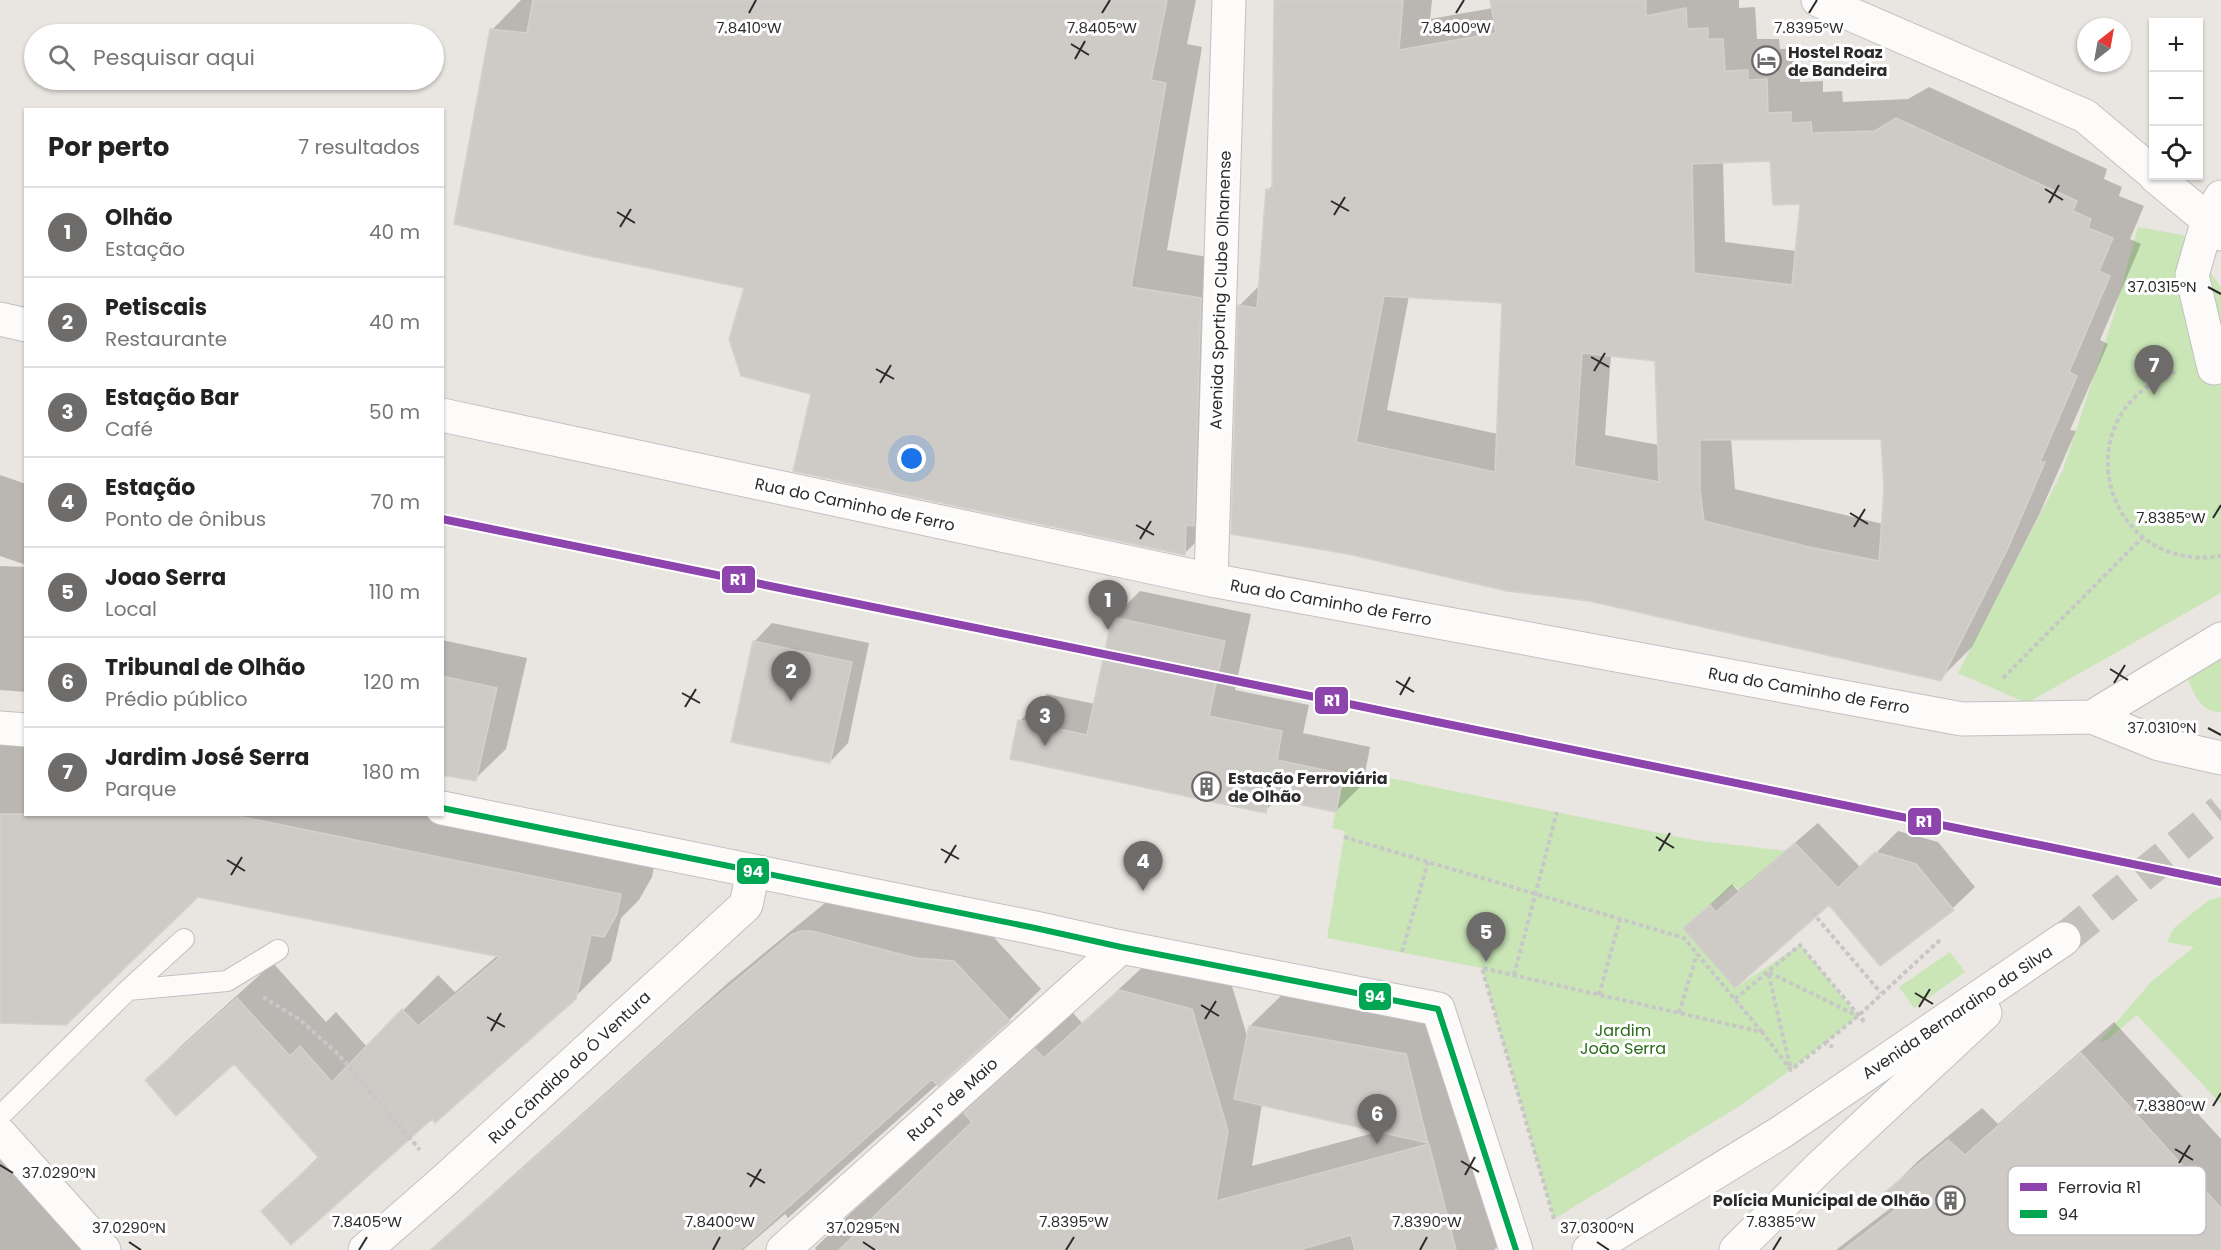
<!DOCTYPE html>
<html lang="pt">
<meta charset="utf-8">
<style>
body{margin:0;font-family:Poppins,sans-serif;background:#f6f6f6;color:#222}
.controls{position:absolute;right:18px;top:18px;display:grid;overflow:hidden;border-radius:0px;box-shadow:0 2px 4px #0004}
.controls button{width:54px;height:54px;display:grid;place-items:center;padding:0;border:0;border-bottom:2px solid #e0e0e0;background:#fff;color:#222;font:30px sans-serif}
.compass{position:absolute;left:2077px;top:18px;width:54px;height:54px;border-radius:50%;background:#fff;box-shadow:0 2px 4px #0004;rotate:31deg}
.you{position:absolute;left:912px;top:459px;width:21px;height:21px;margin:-15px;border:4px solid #fff;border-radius:50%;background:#1a73e8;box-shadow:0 0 0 9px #1a73e833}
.badge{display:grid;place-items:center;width:39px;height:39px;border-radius:50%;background:#6e6c6a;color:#fff;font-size:20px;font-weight:700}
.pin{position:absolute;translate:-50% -50px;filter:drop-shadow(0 2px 3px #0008)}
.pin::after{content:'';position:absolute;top:32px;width:21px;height:18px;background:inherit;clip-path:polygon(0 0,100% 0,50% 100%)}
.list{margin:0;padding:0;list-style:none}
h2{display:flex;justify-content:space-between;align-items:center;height:78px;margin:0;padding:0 24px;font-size:26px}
h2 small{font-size:20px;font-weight:400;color:#767676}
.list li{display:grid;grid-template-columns:39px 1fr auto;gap:18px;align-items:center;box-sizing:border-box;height:90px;padding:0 24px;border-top:2px solid #e0e0e0}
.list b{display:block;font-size:22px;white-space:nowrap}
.list p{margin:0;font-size:20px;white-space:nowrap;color:#767676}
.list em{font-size:20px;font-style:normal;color:#767676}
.icon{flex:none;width:33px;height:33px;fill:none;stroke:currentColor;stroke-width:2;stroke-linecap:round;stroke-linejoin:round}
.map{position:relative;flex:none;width:2221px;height:1250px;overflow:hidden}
.search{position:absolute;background:#fff;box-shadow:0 2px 4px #0004;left:24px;top:24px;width:420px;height:66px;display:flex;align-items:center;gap:15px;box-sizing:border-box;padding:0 21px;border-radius:33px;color:#767676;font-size:22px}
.panel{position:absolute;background:#fff;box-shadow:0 2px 4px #0004;left:24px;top:108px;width:420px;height:708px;border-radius:0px}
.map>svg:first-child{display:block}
</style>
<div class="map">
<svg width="2221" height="1250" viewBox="0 0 2221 1250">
<rect width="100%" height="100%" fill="#e9e5e0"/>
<!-- green -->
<path fill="#cae6b7" d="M2138 227 2183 235 2221 287V593L2027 703 1958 673 2063 470 2112 321Z
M2221 651V712C2199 713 2191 689 2186 672Z
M1345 769 1694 840 1786 851 1740 891 1734 885 1683 928 1735 988 1800 945 1858 1016 1791 1070 1738 1107 1554 1219 1482 968 1327 938 1345 831 1332 828Z
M2221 897V1104L2137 1015 2107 1040 2099 1042 2152 981 2194 947 2167 942 2174 928 2209 900Z
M1950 952 1965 972 1914 1008 1899 987Z"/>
<!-- shadow -->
<path fill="#0003" fill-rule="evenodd" d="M521 0H1196L1187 44 1202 47 1167 250 1237 262 1221 517 1184 554 813 393 746 287 492 30Z
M1276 0H1432L1430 19 1493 8 1492 0H1739V8L1755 7 1757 39H1779L1780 49 1798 48 1800 82 1823 81V92L1842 91 1843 102 1908 99 1929 87 2107 169 2104 179 2122 187 2119 196 2144 206 2130 239 2141 244 2100 340 2108 344 2070 430 2076 431 2039 515 1972 647 1940 679 1589 599 1233 532 1240 305 1260 285 1268 190 1273 185ZM1772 160 1801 202 1797 251 1725 242 1723 162ZM1409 296 1504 301 1498 434 1387 410ZM1611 355 1657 360 1659 445 1605 435ZM1882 437 1886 488 1883 524 1735 489 1731 438Z
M0 475 26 484V565L0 556Z
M0 566 26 567V692L0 690Z
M1140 591 1251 614 1235 690 1309 705 1303 733 1370 747 1363 784 1336 811 1278 798 1265 811 1020 721 1047 694 1095 704 1113 618Z
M772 623 869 643 848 743 830 762 754 642Z
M442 640 527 658 506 749 475 779 442 773Z
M0 735 26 737V814H441L656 858 652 877 639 900 621 918 611 961 575 997 432 1117 263 1211 319 1156 234 1062 147 1080 182 1045 273 963 326 1022 336 1012 367 1047 438 975 455 992 498 955 198 895 0 1022Z
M1818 823 1861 868 1898 831 1938 842 1975 887 1953 908 1880 964 1829 903 1685 928 1732 884 1738 891Z
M835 900 987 930 1041 989 1009 1020 788 1218 785 1214 743 1250H430L729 982 825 903Z
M1157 954 1228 973 1248 1039 1250 1026 1292 985 1447 1013 1500 1244 1494 1250H816L815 1248 852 1212 1073 1013 1082 1023ZM1262 1104 1381 1131 1252 1166Z
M2114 1022 2221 1139V1250H1836L1897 1203 1886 1193 1918 1161 1982 1108 1998 1124Z
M0 1152 97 1250H0Z"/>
<!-- building -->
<path fill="#cecbc7" stroke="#d4d1cc" stroke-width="1.5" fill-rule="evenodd" d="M533 0H1167L1151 80 1166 83 1131 287 1201 298 1194 526 1186 525 1185 555 793 471 811 394 741 376 729 339 744 288 585 255 454 224 490 29 527 33Z
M1274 0H1403L1399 50 1496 33 1490 0H1646V16L1686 8 1687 29 1708 28V39H1723L1725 71 1748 70V80L1767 79 1768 113 1791 112V123L1811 122 1812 133 1875 131 1896 118 2077 201 2073 211 2091 219 2088 228 2113 238 2099 271 2110 276 2069 372 2077 376 2040 462H2045L2008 548 1941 681 1589 601 1507 591 1348 554 1231 534 1238 305 1257 308 1266 189 1272 190ZM1770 161 1773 205 1800 204 1792 285 1694 273 1692 164ZM1384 296 1502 303 1495 472 1356 442ZM1582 353 1655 361 1659 482 1574 466ZM1881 439 1884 488 1879 561 1809 547 1704 521 1700 490V440Z
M1112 617 1225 641 1209 716 1282 731 1277 760 1344 774 1336 812 1269 798 1266 813 1010 759 1018 720 1087 735Z
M753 641 852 662 830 763 731 742Z
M442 676 497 688 476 781 442 775Z
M0 814H228L621 894 617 914 604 937 591 935 576 999 435 1123 432 1119 291 1245 261 1211 319 1158 234 1064 176 1116 145 1080 237 998 290 1056 300 1046 332 1082 402 1009 418 1026 500 957 198 897 66 1025 0 1023Z
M1795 843 1838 888 1875 852 1916 864 1954 910 1880 966 1829 905 1735 988 1683 928 1710 905 1716 912Z
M801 931H812L915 958 954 961 1010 1021 938 1086 932 1079 740 1250H431L696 1014 791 935Z
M1119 990 1192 1009 1228 1131 1216 1201 1429 1144 1456 1250H1355L1351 1235 1299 1250H839L972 1122 964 1113 1035 1049 1044 1058Z
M1249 1026 1406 1054 1428 1143 1234 1099Z
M2081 1053 2221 1208V1250H1843L1899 1207 1884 1193 1948 1140 1965 1155Z"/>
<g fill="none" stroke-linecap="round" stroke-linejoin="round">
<!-- secondary-tunnel -->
<path stroke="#c3c0bc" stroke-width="33" stroke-dasharray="33 16" stroke-linecap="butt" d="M2064 939 2221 811"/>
<defs>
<path id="lane" d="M128 990 227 981 278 950
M0 1116 128 990 184 939"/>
<path id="street" d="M1818 0 2085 116 2154 174
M2155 176 2208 220 2221 234
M2214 368 2192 275 2208 220 2221 197
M2092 717 2159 744 2221 758
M783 1250 1121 947"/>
<path id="secondary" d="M0 319 26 325
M442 415 1211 580 1962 719 2092 717 2221 639
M1211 580 1229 0
M0 728 26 730
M442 808 1035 928 1121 947 1438 1009 1516 1250
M0 1134 104 1250
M365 1250 445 1180 746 905 753 871
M1589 1250 1783 1131 2064 939
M1736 1250 1822 1165 1985 1013"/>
</defs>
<!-- lane casing -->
<use href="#lane" stroke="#c2c1c2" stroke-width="22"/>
<!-- street casing -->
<use href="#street" stroke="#c2c1c2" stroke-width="35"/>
<!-- secondary casing -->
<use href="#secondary" stroke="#c2c1c2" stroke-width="35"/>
<!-- path -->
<path stroke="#c8c7c7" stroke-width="4" stroke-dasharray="4.5 3" stroke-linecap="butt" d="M2175 372C2060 415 2104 575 2221 556
M2003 678 2142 538
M1344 837 1684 938 1762 1032
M1812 912 1881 993
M1402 952 1428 862
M1514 975 1557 812
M1599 995 1620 919
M263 997 299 1019 338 1054 420 1150
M1735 999 1800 945 1866 1024
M1679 1013 1697 954
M1825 1043 1858 1016 1940 940
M1790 1066 1768 972 1858 1016
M1554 1219 1482 968 1762 1032 1791 1070 1825 1043 1833 1047"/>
<!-- lane -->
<use href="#lane" stroke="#fcfbfa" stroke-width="20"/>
<!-- street -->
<use href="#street" stroke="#fcfbfa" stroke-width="33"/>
<!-- secondary -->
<use href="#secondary" stroke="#fcfbfa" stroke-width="33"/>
<defs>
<path id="bus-1" d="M442 808 1035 928 1121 947 1438 1009 1516 1250"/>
</defs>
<!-- bus-1 casing -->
<use href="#bus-1" stroke="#fff" stroke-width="10"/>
<!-- bus-1 -->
<use href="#bus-1" stroke="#00a651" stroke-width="6"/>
<defs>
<path id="rail-1" d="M442 519 2221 882"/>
</defs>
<!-- rail-1 casing -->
<use href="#rail-1" stroke="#fff" stroke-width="12"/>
<!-- rail-1 -->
<use href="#rail-1" stroke="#8e44ad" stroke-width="8"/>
</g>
<!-- ticks -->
<path fill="none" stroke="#2b2b2b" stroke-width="2" d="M749 13 756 0M1102 13 1110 0M1456 13 1464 0M1809 13 1817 0M1071 44 1089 55M1075 59 1085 41M2045 189 2063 200M1331 201 1349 211M2049 203 2059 185M617 212 635 223M1334 215 1345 197M620 227 631 209M2208 287 2221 294M1591 357 1609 367M876 369 894 379M1594 371 1605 353M880 383 891 365M1850 513 1868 524M2213 518 2221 505M1136 525 1154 535M1854 527 1865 509M1140 539 1151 521M2110 669 2128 680M1396 681 1414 692M2114 683 2125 665M682 693 700 703M1400 695 1410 677M685 707 696 689M2208 728 2221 735M1656 837 1674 848M941 849 959 859M1659 851 1670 833M227 860 245 871M945 863 956 845M231 875 242 857M1915 993 1933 1004M1201 1005 1219 1016M1919 1007 1930 989M487 1017 505 1027M1205 1019 1216 1001M491 1031 501 1013M2213 1106 2221 1093M2175 1149 2193 1160M1461 1161 1479 1172M2179 1163 2190 1145M0 1165 13 1173M747 1173 765 1183M1465 1175 1475 1157M750 1187 761 1169M129 1242 141 1250M863 1242 875 1250M1597 1242 1609 1250M359 1250 367 1237M713 1250 720 1237M1066 1250 1074 1237M1420 1250 1427 1237M1773 1250 1781 1237"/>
<!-- icons -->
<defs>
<symbol id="hotel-ring" viewBox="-11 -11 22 22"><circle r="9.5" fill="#fff" stroke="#6e6c6a" stroke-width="1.5"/><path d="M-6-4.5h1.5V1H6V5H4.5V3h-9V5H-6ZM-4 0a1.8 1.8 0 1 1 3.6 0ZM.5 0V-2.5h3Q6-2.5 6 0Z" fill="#6e6c6a"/></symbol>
<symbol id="building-ring" viewBox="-11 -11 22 22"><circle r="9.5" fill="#fff" stroke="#6e6c6a" stroke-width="1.5"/><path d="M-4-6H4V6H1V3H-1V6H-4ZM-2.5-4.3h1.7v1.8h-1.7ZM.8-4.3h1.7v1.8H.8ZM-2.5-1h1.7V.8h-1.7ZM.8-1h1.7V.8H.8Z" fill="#6e6c6a"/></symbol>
</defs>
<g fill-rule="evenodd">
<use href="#hotel-ring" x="1750" y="44" width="33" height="33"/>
<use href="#building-ring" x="1190" y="770" width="33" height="33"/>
<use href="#building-ring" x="1934" y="1184" width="33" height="33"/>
</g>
<g text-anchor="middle" stroke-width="6" stroke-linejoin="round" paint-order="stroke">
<!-- poi labels -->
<g font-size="16" font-weight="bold" fill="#2b2b2b" stroke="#fff" text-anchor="start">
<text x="1788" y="58">Hostel Roaz<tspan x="1788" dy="18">de Bandeira</tspan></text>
<text x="1228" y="784">Estação Ferroviária<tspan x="1228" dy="18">de Olhão</tspan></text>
<text x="1930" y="1206" text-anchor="end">Polícia Municipal de Olhão</text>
</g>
<!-- street labels -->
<g font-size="16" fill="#2b2b2b" stroke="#fff">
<text transform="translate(1220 290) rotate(-88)" y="6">Avenida Sporting Clube Olhanense</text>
<text transform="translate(855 504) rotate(12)" y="6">Rua do Caminho de Ferro</text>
<text transform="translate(1331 602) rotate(10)" y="6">Rua do Caminho de Ferro</text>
<text transform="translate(1809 690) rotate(10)" y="6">Rua do Caminho de Ferro</text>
<text transform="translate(1957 1012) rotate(-34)" y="6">Avenida Bernardino da Silva</text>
<text transform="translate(569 1067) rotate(-43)" y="6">Rua Cândido do Ó Ventura</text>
<text transform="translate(952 1099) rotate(-42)" y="6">Rua 1º de Maio</text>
</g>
<!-- park labels -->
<g font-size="16" fill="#286c17" stroke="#fff">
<text x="1623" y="1036">Jardim<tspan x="1623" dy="18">João Serra</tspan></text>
</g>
</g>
<!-- legend -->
<rect x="2008" y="1166" width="198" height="69" rx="9" fill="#fff" stroke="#bfbfbf" stroke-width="1.5"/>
<rect x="2020" y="1183" width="27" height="8" fill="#8e44ad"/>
<rect x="2020" y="1210" width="27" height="8" fill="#00a651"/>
<g font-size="16" fill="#2b2b2b">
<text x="2058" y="1193">Ferrovia R1</text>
<text x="2058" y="1220">94</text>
</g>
<g font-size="15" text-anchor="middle" fill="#2b2b2b" stroke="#fff" stroke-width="6" stroke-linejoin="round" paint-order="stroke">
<text x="749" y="33">7.8410°W</text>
<text x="1102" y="33">7.8405°W</text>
<text x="1456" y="33">7.8400°W</text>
<text x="1809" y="33">7.8395°W</text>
<text x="2162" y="292">37.0315°N</text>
<text x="2171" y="523">7.8385°W</text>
<text x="2162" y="733">37.0310°N</text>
<text x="2171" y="1111">7.8380°W</text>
<text x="59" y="1178">37.0290°N</text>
<text x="367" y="1227">7.8405°W</text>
<text x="720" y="1227">7.8400°W</text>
<text x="1074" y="1227">7.8395°W</text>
<text x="1427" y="1227">7.8390°W</text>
<text x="1781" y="1227">7.8385°W</text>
<text x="129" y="1233">37.0290°N</text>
<text x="863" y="1233">37.0295°N</text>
<text x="1597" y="1233">37.0300°N</text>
</g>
<g stroke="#fff" stroke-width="2">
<rect x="721" y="565" width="35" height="29" rx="6" fill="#8e44ad"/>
<rect x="1314" y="686" width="35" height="29" rx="6" fill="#8e44ad"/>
<rect x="1907" y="807" width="35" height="29" rx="6" fill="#8e44ad"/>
<rect x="736" y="857" width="34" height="28" rx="6" fill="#00a651"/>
<rect x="1358" y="982" width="34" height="29" rx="6" fill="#00a651"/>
</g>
<g font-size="16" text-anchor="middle" font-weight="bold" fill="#fff">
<text x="738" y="585">R1</text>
<text x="1332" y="706">R1</text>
<text x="1924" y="827">R1</text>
<text x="753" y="877">94</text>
<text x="1375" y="1002">94</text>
</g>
</svg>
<div class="controls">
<button>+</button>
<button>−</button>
<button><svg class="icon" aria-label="locate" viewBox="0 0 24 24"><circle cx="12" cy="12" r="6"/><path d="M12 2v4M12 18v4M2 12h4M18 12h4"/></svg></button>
</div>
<svg class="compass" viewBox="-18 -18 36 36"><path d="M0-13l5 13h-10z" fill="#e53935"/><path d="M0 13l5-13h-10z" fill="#767676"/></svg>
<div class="you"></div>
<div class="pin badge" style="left:1108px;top:630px">1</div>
<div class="pin badge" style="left:791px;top:701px">2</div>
<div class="pin badge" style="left:1045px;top:746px">3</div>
<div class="pin badge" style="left:1143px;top:891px">4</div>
<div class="pin badge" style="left:1486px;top:962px">5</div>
<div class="pin badge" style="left:1377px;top:1144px">6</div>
<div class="pin badge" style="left:2154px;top:395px">7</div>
<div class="search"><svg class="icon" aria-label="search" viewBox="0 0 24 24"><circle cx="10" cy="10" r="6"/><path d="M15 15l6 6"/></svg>Pesquisar aqui</div>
<section class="panel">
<h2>Por perto<small>7 resultados</small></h2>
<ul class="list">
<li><span class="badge">1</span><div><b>Olhão</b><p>Estação</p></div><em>40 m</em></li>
<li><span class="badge">2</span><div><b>Petiscais</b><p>Restaurante</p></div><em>40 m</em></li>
<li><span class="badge">3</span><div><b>Estação Bar</b><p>Café</p></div><em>50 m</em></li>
<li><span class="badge">4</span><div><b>Estação</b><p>Ponto de ônibus</p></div><em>70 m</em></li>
<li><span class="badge">5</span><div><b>Joao Serra</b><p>Local</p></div><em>110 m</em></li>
<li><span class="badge">6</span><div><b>Tribunal de Olhão</b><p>Prédio público</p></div><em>120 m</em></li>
<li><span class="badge">7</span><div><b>Jardim José Serra</b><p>Parque</p></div><em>180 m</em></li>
</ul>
</section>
</div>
